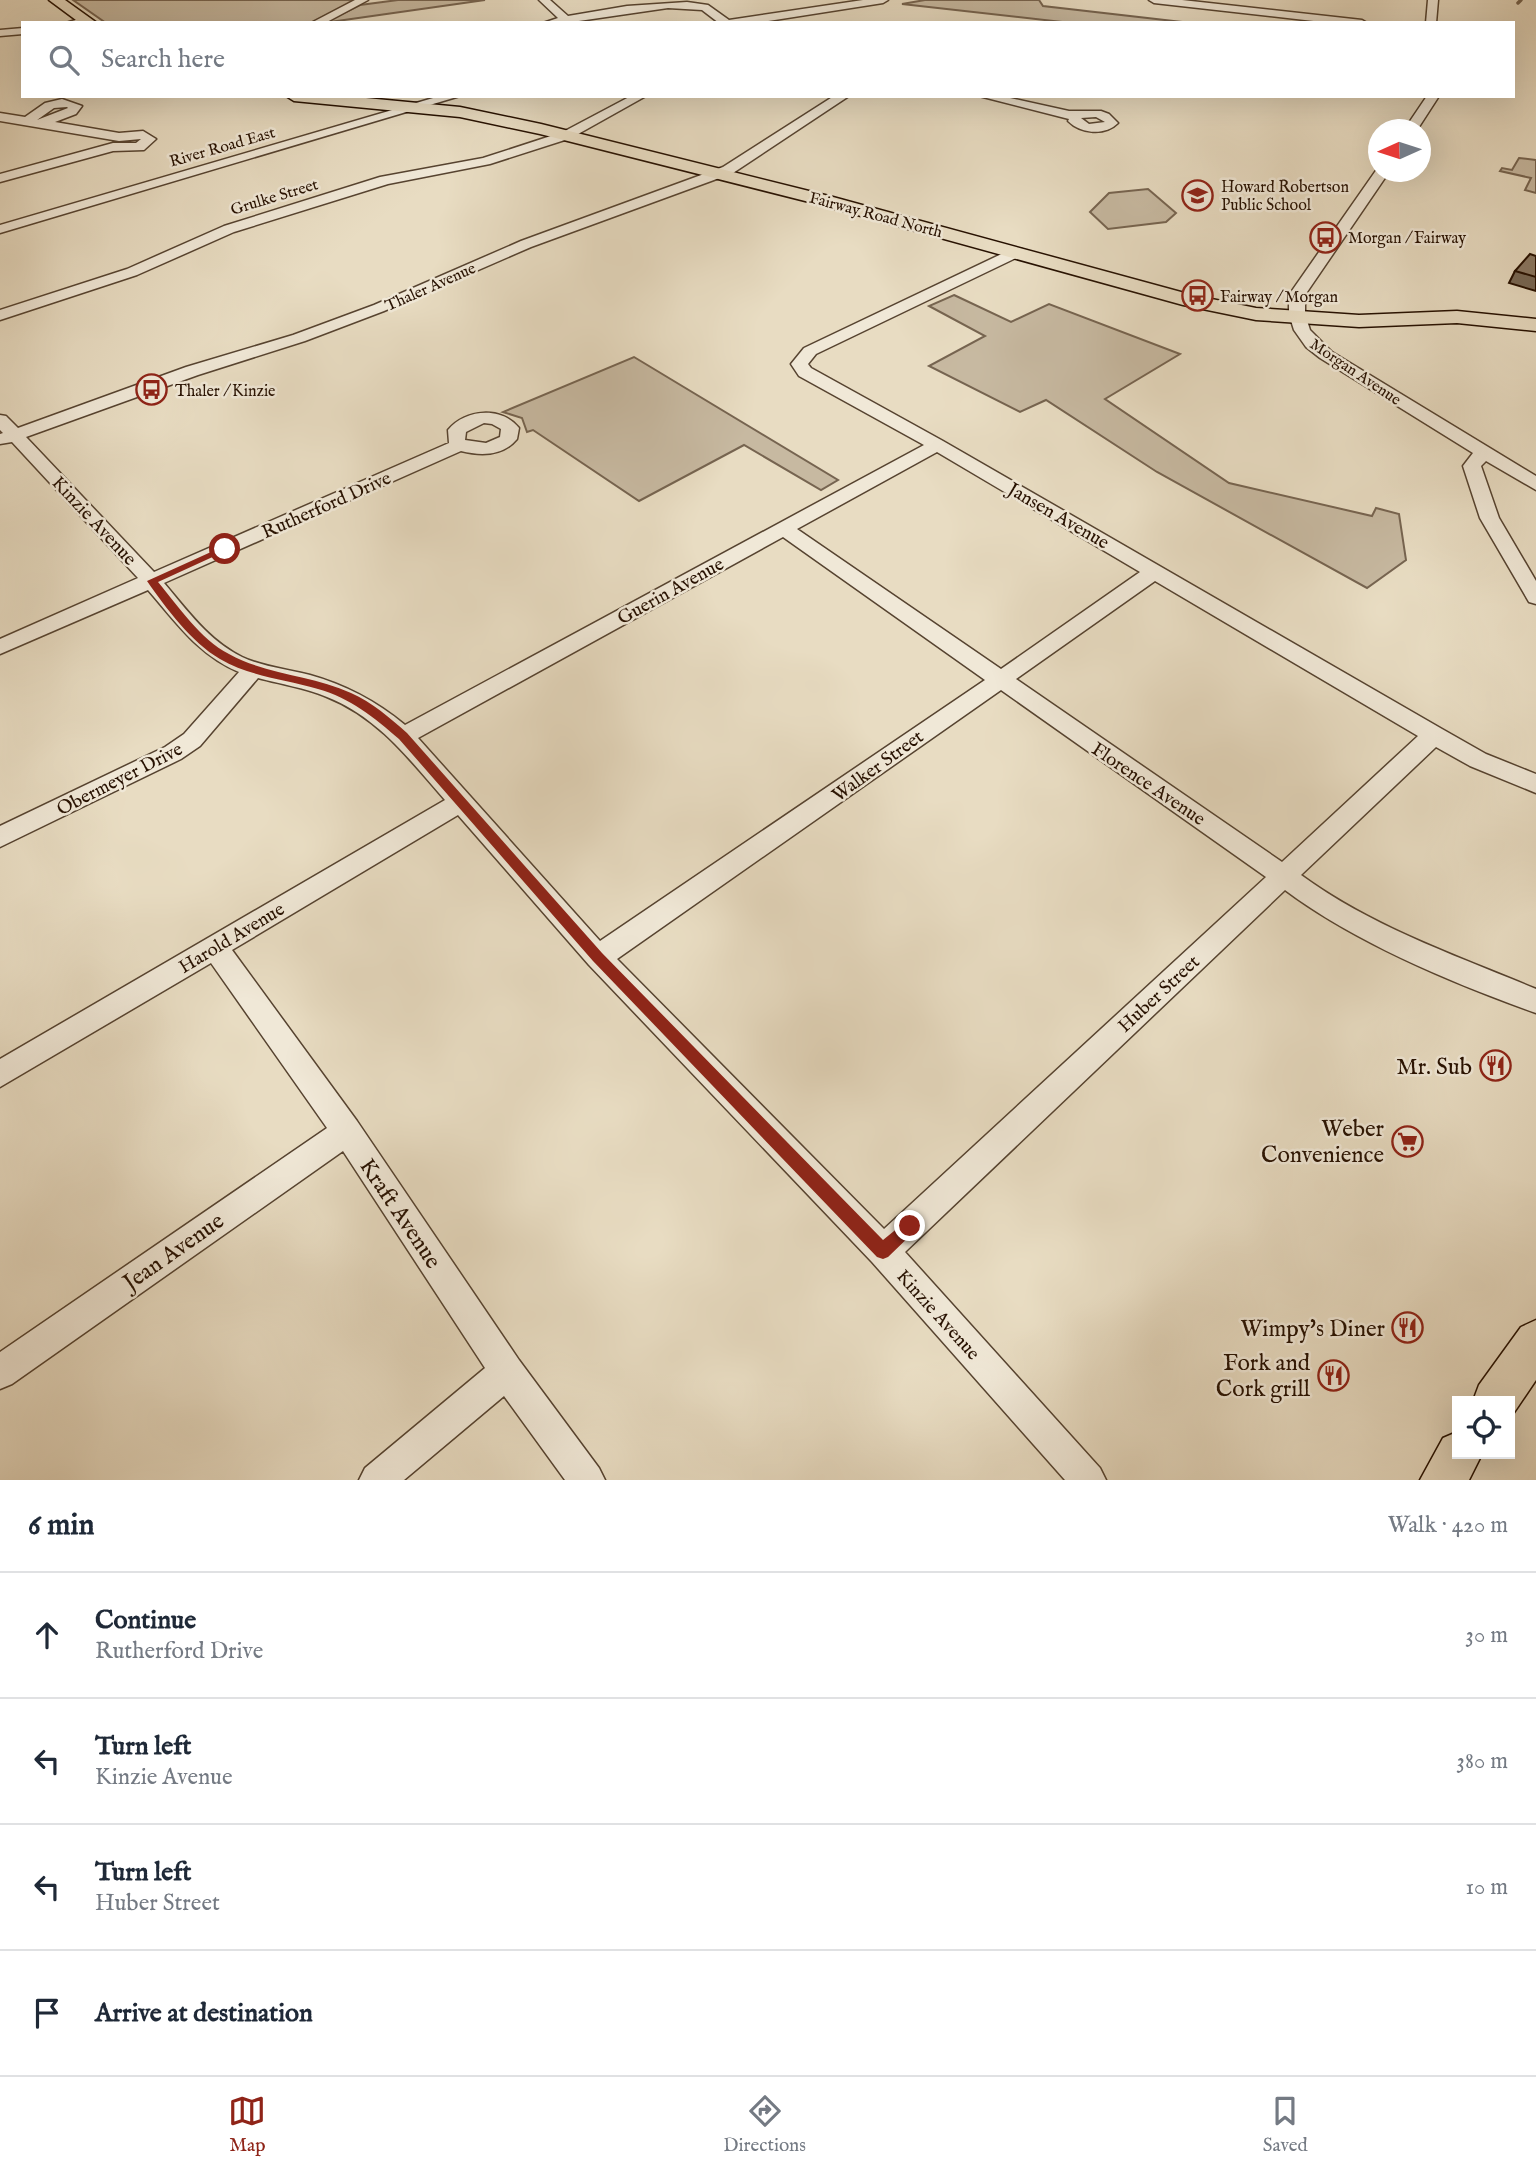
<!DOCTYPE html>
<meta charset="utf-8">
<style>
body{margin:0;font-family:"IM FELL English",serif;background:#f2f2f3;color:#1f2937}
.controls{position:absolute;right:21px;bottom:21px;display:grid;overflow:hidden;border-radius:0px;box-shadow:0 7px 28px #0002}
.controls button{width:63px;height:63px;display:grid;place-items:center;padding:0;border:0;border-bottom:2px solid #e0e1e3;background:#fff;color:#1f2937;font:35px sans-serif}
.compass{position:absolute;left:1368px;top:119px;width:63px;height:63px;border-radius:50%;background:#fff;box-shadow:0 7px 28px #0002;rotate:267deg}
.stop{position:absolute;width:21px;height:21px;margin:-16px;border:5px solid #8f2418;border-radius:50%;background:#fff}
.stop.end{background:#8f2418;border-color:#fff;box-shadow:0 2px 7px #0008}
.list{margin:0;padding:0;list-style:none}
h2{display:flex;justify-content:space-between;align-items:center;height:91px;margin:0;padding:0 28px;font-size:30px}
h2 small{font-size:23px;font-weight:400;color:#747a83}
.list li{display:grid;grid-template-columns:46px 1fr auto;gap:21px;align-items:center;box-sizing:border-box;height:126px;padding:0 28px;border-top:2px solid #e0e1e3}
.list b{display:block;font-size:26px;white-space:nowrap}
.list p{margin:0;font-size:23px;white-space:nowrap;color:#747a83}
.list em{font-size:23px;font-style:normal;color:#747a83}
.icon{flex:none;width:38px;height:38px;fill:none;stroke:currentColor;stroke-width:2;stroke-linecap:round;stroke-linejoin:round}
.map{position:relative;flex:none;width:1536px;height:1480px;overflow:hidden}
.search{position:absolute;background:#fff;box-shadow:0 7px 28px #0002;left:21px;right:21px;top:21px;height:77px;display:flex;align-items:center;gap:18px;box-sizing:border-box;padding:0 24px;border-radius:0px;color:#747a83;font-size:26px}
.sheet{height:595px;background:#fff}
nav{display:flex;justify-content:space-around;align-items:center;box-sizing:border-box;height:98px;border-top:2px solid #e0e1e3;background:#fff;font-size:19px;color:#747a83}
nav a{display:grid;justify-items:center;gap:4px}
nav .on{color:#8f2418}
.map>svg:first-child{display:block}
</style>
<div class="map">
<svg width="1536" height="1480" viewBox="0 0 1536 1480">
<rect width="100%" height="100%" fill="#e8dcc2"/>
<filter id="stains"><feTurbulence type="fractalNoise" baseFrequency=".00286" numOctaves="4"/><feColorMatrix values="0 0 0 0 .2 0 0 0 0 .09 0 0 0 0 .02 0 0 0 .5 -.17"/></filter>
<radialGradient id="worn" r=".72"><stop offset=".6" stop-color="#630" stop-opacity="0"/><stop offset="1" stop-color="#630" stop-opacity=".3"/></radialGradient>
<!-- green -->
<path fill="#c7b9a1" stroke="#766450" stroke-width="2" d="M73 0H360L312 23H106Z
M398 0H485L323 23 360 5Z
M925 0H1039L1043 6 1191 23H1071L902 4Z
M1519 158 1536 160V193L1525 190 1531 178 1500 171 1502 168 1512 170Z
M1148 189 1176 213 1166 222 1108 229 1090 212 1109 193Z
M954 295 1011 322 1049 304 1180 354 1105 399 1229 483 1372 516 1376 508 1399 514 1406 560 1367 588 1157 472 1046 400 1020 412 929 366 985 336 929 306Z
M634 357 838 480 821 490 744 445 639 501 533 430 527 432 522 418 503 412Z"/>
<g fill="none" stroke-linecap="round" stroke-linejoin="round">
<!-- stream -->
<path stroke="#73614d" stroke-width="3.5" d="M1518 3 1521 0"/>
<defs>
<path id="minor" d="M355 0H368L325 23H311Z
M539 0H550L568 16 627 6 687 2 708 5 729 20 863 0H888L883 3 755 23H719L702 10 668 8 565 23H543L558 18Z
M1149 0H1182L1362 20 1367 23H1331L1154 3Z
M1428 0H1438L1436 23H1426Z
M85 17 90 20 89 22 66 23Z
M23 28V34L0 36V30Z
M440 96H460L0 233V225Z
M631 96H646L571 138 490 164 388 184 234 232 137 275 0 320V310L127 269 224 226 380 177 483 158 563 132Z
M834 96H849L733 173 531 247 384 311 305 341 198 375 26 437 154 572 449 443 448 430C465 409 502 406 519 428L517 439C503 456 481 456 461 451L164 583C187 610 209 641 242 657 263 667 287 669 310 675 346 685 376 701 405 725L924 445 799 376 791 364 804 348 1012 249H1022L1024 252 1022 255 816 354 808 364 811 368 943 441 1442 729 1486 754 1536 774V793L1470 766 1436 747 1301 875C1372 927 1455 955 1536 989V1013C1452 983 1356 943 1285 890L905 1252 1100 1468 1106 1480H1065L872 1262 589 965 458 815 232 950 357 1121 519 1360 599 1468 605 1480H565L504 1396 404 1480H359L365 1468 485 1368 343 1151 12 1384 0 1389V1352L327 1128 211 963 0 1087V1059L445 800C410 760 378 717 327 697 305 688 281 684 258 678L200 746 181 759 0 847V826L165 747 184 734 239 672C198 655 176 622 148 590L0 654V639L138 578 12 442 0 444V434L3 433 0 430V415L6 416 18 428 186 367 293 335 374 305 521 241 723 167ZM484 423 492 424 501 429 500 437 486 443 465 440 466 432ZM937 452 1140 572 1001 669 797 529ZM783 537 985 680 600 941 418 738ZM1155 581 1418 736 1282 862 1016 679ZM1001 690 1266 877 884 1229 617 959Z
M979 96H1001L1069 111H1101L1109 114 1118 123C1105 136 1081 134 1068 121L1069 119ZM1081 118 1096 117 1105 122 1089 124Z
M1427 96H1439L1417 130H1404Z
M62 99 82 106 76 114 55 122 119 133 143 131 156 139 144 150 113 151 0 182V174L113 143H136L141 139 119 141 0 121V113L25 117 45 103ZM67 107 68 108 37 120 54 108Z
M1377 169 1389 172 1305 295V314L1310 330 1332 352 1536 476V490L1486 461 1481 466 1499 518 1536 581V604L1529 602 1480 518 1463 466 1473 453 1320 358 1306 347 1294 330 1289 314V295Z"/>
<path id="major" d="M49 0H65L97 23H80Z
M286 96H345L460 107 541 124 833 197 1192 295 1256 308 1359 315 1457 311 1536 319V331L1457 323 1359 327 1256 320 1183 305 821 205 540 134 460 117 294 101Z
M1536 1320V1380L1511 1417 1510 1401H1473L1479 1385 1521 1327Z
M1457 1432V1454H1482L1469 1480H1420L1443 1438Z"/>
</defs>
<!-- minor casing -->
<use href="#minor" stroke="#564330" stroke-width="3"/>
<!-- major casing -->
<use href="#major" stroke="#261000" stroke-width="3"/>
<!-- minor -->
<use href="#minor" fill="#f0e8d7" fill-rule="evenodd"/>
<!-- major -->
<use href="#major" fill="#e8dcc2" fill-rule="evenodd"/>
</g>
<!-- wall -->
<path fill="#786957" stroke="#261000" stroke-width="2" d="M1536 256V291L1509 283 1515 271Z"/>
<!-- building -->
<path fill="#8b7a65" stroke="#261000" stroke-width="2" d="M1530 254 1536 256V277L1515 271Z"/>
<!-- route -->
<path fill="#8f2418" d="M222 547 230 549 158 582C179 607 200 639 229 654 267 675 312 675 351 693 372 702 390 718 407 733L602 953 883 1240 910 1218 915 1221 918 1226 915 1231 888 1257 883 1259 877 1257 593 961 399 739C374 717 350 698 318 689 284 679 251 677 220 659 191 642 166 608 147 581Z"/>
<!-- icons -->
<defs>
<symbol id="school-ring" viewBox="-11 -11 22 22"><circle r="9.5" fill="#f0e8d7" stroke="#8f2418" stroke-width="1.5"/><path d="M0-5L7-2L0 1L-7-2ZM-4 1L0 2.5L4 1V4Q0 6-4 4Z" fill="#8f2418"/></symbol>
<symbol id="bus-ring" viewBox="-11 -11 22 22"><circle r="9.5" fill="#f0e8d7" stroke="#8f2418" stroke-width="1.5"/><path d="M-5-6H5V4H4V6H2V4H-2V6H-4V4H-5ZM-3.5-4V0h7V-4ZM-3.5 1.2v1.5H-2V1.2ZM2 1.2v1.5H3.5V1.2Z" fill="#8f2418"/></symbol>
<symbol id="restaurant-ring" viewBox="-11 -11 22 22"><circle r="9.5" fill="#f0e8d7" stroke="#8f2418" stroke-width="1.5"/><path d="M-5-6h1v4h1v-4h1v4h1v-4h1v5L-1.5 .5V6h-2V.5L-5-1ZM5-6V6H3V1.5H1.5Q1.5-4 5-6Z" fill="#8f2418"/></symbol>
<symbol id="supermarket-ring" viewBox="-11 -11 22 22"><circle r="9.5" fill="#f0e8d7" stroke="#8f2418" stroke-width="1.5"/><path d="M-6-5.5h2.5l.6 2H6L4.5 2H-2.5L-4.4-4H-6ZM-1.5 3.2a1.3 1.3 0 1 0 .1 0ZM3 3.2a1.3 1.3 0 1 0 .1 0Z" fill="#8f2418"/></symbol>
</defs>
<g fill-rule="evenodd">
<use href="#school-ring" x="1180" y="178" width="35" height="35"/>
<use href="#bus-ring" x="1308" y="220" width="35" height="35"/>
<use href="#bus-ring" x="1180" y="278" width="35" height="35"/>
<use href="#bus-ring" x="134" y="372" width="35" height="35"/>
<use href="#restaurant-ring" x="1478" y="1048" width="35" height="35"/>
<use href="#supermarket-ring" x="1390" y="1124" width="35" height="35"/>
<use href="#restaurant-ring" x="1390" y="1310" width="35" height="35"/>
<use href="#restaurant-ring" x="1316" y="1358" width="35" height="35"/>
</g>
<g text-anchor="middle" stroke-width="5" stroke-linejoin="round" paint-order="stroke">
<!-- far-street labels -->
<g font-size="16" fill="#261000" stroke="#f0e8d7">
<text transform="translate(222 146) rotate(-16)" y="6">River Road East</text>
<text transform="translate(274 196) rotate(-17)" y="6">Grulke Street</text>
<text transform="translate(876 214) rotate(15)" y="6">Fairway Road North</text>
<text transform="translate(430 286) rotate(-24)" y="6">Thaler Avenue</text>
<text transform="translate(1356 371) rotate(34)" y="6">Morgan Avenue</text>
</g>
<!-- far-poi labels -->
<g font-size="16" fill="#261000" stroke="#f0e8d7" text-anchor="start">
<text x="1221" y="192">Howard Robertson<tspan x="1221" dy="18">Public School</tspan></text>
<text x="1348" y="243">Morgan / Fairway</text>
<text x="1220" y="302">Fairway / Morgan</text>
<text x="175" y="396">Thaler / Kinzie</text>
</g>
<!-- street labels -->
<g font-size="19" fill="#261000" stroke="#f0e8d7">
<text transform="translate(326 504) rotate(-24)" y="7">Rutherford Drive</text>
<text transform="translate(1059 515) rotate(30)" y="7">Jansen Avenue</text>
<text transform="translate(95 520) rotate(47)" y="7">Kinzie Avenue</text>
<text transform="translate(670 590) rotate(-29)" y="7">Guerin Avenue</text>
<text transform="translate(877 765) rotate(-36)" y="7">Walker Street</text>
<text transform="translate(119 778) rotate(-27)" y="7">Obermeyer Drive</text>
<text transform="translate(1149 783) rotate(34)" y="7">Florence Avenue</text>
<text transform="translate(231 937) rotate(-31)" y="7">Harold Avenue</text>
<text transform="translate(1158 993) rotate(-43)" y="7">Huber Street</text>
<text transform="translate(939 1314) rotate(48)" y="7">Kinzie Avenue</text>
</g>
<!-- near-poi labels -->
<g font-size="23" fill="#261000" stroke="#f0e8d7" text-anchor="end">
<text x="1472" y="1074">Mr. Sub</text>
<text x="1384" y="1136">Weber<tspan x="1384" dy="26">Convenience</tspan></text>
<text x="1385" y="1336">Wimpy's Diner</text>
<text x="1310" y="1370">Fork and<tspan x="1310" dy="26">Cork grill</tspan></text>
</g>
<!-- near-street labels -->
<g font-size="23" fill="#261000" stroke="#f0e8d7">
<text transform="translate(401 1213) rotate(56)" y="8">Kraft Avenue</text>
<text transform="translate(173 1251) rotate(-35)" y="8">Jean Avenue</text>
</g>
</g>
<rect width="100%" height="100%" filter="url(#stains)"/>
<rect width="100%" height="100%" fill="url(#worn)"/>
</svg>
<div class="controls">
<button><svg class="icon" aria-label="locate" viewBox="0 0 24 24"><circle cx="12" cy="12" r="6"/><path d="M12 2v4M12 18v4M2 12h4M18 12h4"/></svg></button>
</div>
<svg class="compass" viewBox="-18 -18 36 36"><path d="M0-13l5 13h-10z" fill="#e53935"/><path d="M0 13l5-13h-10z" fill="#747a83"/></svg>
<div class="stop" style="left:225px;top:549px"></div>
<div class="stop end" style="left:910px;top:1226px"></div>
<div class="search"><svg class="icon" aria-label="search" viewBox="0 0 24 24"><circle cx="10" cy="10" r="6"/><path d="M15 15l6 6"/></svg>Search here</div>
</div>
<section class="sheet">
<h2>6 min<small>Walk · 420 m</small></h2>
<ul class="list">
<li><svg class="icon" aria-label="ahead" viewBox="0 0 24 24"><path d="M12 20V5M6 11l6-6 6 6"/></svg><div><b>Continue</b><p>Rutherford Drive</p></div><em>30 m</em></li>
<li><svg class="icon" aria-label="left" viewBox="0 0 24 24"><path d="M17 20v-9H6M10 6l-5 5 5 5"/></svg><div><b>Turn left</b><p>Kinzie Avenue</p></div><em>380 m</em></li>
<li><svg class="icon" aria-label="left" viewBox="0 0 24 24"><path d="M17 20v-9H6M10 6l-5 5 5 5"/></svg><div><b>Turn left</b><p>Huber Street</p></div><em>10 m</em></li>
<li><svg class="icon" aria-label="arrive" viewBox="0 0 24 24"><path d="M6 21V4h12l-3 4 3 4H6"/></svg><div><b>Arrive at destination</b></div></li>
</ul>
</section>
<nav>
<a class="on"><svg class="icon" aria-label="map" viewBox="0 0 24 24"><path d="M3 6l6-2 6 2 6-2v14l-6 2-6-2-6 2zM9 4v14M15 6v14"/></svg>Map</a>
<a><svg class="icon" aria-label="directions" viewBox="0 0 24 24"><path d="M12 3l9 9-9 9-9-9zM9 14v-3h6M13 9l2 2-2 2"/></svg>Directions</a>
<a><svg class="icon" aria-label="saved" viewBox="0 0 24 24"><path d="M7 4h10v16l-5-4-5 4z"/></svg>Saved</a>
</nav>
